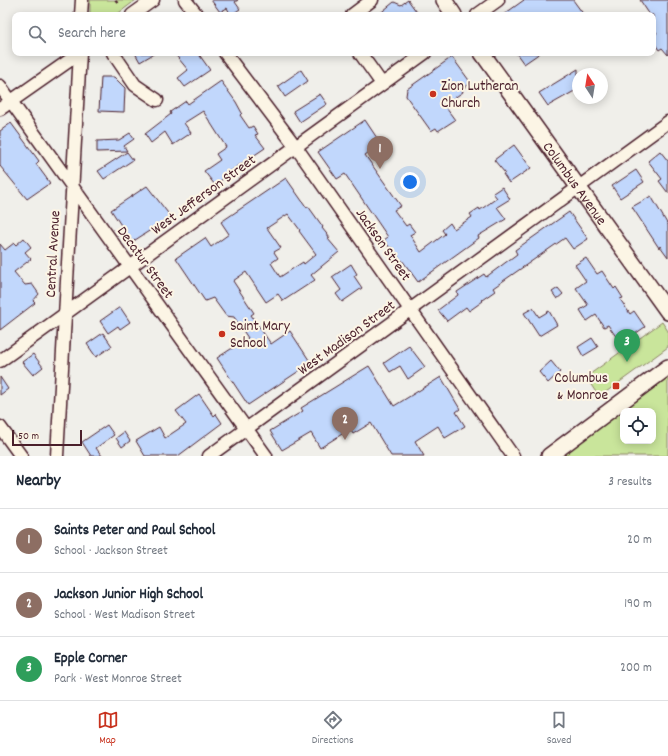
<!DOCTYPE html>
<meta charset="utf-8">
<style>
body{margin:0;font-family:Dekko,sans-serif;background:#f2f2f3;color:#1f2937}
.controls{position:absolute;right:12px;bottom:12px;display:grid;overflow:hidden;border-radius:8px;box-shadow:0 2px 10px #0003}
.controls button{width:36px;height:36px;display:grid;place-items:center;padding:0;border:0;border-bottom:1px solid #e0e1e3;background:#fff;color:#1f2937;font:20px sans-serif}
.compass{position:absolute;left:572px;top:68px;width:36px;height:36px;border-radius:50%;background:#fff;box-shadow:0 2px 10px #0003;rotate:348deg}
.scale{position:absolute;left:12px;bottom:10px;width:70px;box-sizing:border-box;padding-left:4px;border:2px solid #4a1f2b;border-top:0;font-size:11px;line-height:14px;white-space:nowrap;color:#4a1f2b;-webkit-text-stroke:3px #fcf5e5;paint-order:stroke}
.you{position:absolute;left:410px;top:182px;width:14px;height:14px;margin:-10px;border:3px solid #fff;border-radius:50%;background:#1a73e8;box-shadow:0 0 0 6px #1a73e833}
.badge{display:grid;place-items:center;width:26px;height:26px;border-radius:50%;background:#c8321e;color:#fff;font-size:13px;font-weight:700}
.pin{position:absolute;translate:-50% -33px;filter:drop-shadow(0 1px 2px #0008)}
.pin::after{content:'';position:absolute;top:21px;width:14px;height:12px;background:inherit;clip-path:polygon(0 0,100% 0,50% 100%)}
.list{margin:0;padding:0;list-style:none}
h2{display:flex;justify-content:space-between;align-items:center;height:52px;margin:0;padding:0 16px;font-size:17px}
h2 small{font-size:13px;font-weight:400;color:#747a83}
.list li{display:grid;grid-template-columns:26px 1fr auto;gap:12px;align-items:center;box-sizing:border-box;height:64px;padding:0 16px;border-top:1px solid #e0e1e3}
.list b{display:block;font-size:15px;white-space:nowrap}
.list p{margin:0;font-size:13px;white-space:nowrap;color:#747a83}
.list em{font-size:13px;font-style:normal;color:#747a83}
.icon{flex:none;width:22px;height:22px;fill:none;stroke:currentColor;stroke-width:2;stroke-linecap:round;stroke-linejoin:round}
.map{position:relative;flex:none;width:668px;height:456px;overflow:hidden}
.search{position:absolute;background:#fff;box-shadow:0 2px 10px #0003;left:12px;right:12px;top:12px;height:44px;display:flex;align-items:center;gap:10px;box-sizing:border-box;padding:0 14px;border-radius:8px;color:#747a83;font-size:15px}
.sheet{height:244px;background:#fff}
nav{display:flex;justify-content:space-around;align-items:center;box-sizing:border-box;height:56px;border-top:1px solid #e0e1e3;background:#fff;font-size:11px;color:#747a83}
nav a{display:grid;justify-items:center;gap:2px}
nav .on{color:#c8321e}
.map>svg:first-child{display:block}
</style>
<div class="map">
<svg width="668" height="456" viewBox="0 0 668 456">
<rect width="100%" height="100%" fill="#f0efea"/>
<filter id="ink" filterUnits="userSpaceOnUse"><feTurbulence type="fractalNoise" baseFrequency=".025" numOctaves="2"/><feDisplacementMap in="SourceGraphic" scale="8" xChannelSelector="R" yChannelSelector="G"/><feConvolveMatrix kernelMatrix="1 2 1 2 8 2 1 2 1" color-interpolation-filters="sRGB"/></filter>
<g filter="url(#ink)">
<!-- green -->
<path fill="#c9e59b" stroke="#8a8263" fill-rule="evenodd" d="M90 0H136L116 15H90Z
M662 322 668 331V347L599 397 586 377Z
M668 375V456H555ZM623 411H653V441H623Z"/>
<!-- building -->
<path fill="#c1d7fc" stroke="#4a1f2b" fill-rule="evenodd" d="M211 0H238L235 2 240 9 231 15 227 8 220 12Z
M408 0 419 15H378L394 2 401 5Z
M524 0H573L584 15H503Z
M640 0H668V55L662 48 659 50 653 41V36L657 33 653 28V15H650Z
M135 53H155L140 62Z
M174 53H198L210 70 185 87 178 78 188 70Z
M516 53H540L524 64Z
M452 57 471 83 462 89 463 92 444 105 455 120 438 131 436 128 431 131 406 96 407 89Z
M578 69V89L548 106 539 93Z
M301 70 308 81 285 97 278 86Z
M101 77H114L125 88 124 112 99 111Z
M221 81 236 102 242 113 240 115 249 128 253 126 258 134 255 135 265 148 222 177 223 179 215 185 204 171 220 160 216 154 226 147 203 111 184 123 191 133 173 145 165 132 151 143 145 134 171 114 170 112 186 101 188 104Z
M320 94 327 104 300 122 293 111Z
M365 120 381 144 365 155 401 206 394 210 406 226 409 224 415 232 410 235 421 252 445 234 442 230 450 223 454 229 472 217 470 214 479 208 480 210 497 198 493 193 502 187 510 199 497 207 506 219 478 236 479 238 418 282 402 260 401 261 391 247 390 248 384 240 388 237 345 174 337 179 318 152Z
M11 123 39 161 36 164 50 183 27 199 0 166V131Z
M130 133 134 139 124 146 127 151 97 152V141L119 140Z
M514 145 531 168 509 183 503 174 505 173 494 160Z
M660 151 668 161V193L659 181 662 179 648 161Z
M127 152 133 160 104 179 98 171Z
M636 170 644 182 620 198 612 186Z
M286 178 307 208 308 206 323 227 322 228 330 238 328 239 339 252 311 275 315 280 283 301 278 294 266 302 246 272 233 281 254 313 251 315 271 344 290 331 311 363 248 405 217 358 248 338 234 317 226 316 213 298 205 301 176 258 205 238 211 247 229 234 221 222ZM288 214 300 230 299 231 316 254 304 264 303 262 280 277 271 263 278 258 274 252 281 248 267 228Z
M147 186 171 217 132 242 111 210Z
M651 196 668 225V257L660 246 659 248 632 207Z
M569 212 588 239 573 249 565 238 493 288 495 291 482 300 483 301 469 311 466 307 447 321 438 310 458 295 457 292 484 274 486 277 517 254 515 250Z
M24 238 31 247 25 252 31 259 14 272 25 285 32 284 39 294 33 301 35 303 0 330V244L5 250 14 243 16 245Z
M586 258 597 274 602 271 614 289 616 287 623 298 620 299 630 314 634 311 645 327 626 340 623 334 617 338 608 325 604 327 596 315 587 321 580 310 588 305 576 288 586 281 575 265Z
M351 264 357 274 354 276 362 288 342 302 336 294 341 290 332 277Z
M558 288 563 294 557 299 552 292Z
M120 307 130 322 120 329 118 326 108 333 100 321Z
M533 308 539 317 549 311 557 325 539 336 524 313Z
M103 333 112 346 96 357 87 344Z
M592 338 598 347 583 356 578 347Z
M409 346 425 367 408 379 400 366 390 372 384 363Z
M33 354 43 367 33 375 22 362Z
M551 361 560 372 548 383 539 372Z
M369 366 394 406 441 377 460 409 456 412 465 426 445 438 438 426 415 441 424 456H391L371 423 353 434 350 429 320 448 311 433 282 450 270 431 303 411 301 408Z
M0 377 8 389 0 395Z
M199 394 214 416 216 414 222 423 178 456H145L136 441 159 427 165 438 186 424 176 411Z
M107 425 114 435 96 448 102 456H91L82 442Z
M124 432 130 441 122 447 116 438Z"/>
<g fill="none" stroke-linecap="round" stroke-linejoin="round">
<defs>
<path id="minor" d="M185 0 197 15
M81 15 82 0
M132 15 153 0
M352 15 372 0
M477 15 498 0
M113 53 135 85 157 100
M225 53 296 147 513 456
M360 53 382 84
M0 86 266 456
M0 109 80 53
M0 361 425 53
M0 427 21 456
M57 456 80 53
M209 456 668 122"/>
<g id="major">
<path d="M444 0 454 15"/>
<path id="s1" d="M482 53 668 312"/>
<path d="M549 456 668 367"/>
</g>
</defs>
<!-- minor casing -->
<use href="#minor" stroke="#4a1f2b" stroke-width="15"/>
<!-- major casing -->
<use href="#major" stroke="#4a1f2b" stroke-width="18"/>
<!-- path -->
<path stroke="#4a1f2b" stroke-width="1.5" stroke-dasharray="4 3" stroke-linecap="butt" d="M115 0 118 3"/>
<!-- minor -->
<use href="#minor" stroke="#fcf5e5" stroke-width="12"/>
<!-- major -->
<use href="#major" stroke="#fcf5e5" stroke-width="15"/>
</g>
</g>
<!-- markers -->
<g fill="#c8321e" stroke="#fcf5e5" stroke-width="1.5">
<circle cx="433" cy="94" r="4"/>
<circle cx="222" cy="334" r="4"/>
<rect x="612" y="382" width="8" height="8" rx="2"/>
</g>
<g text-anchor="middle" stroke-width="4" stroke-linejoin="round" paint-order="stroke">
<!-- poi labels -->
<g font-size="15" fill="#4a1f2b" stroke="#fcf5e5" text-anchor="start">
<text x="441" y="90">Zion Lutheran<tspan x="441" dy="17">Church</tspan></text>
<text x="230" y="330">Saint Mary<tspan x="230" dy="17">School</tspan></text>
<text x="608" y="382" text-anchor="end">Columbus<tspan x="608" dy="17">&amp; Monroe</tspan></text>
</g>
<!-- street labels -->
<g font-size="15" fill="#4a1f2b" stroke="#fcf5e5">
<text dy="5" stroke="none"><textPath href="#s1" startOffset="160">Columbus Avenue</textPath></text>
<text transform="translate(203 194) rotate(-36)" y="5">West Jefferson Street</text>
<text transform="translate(384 244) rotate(55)" y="5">Jackson Street</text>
<text transform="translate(52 254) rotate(-87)" y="5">Central Avenue</text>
<text transform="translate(146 262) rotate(54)" y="5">Decatur Street</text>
<text transform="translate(346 337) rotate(-36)" y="5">West Madison Street</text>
</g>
</g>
</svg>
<div class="controls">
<button><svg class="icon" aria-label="locate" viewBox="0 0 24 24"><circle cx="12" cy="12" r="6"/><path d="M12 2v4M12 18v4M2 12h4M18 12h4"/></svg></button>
</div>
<svg class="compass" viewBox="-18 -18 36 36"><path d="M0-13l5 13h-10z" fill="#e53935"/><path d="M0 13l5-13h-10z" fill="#747a83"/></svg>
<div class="scale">50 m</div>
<div class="you"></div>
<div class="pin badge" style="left:380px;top:169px;background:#8d6e63">1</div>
<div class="pin badge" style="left:345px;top:440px;background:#8d6e63">2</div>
<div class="pin badge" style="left:627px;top:362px;background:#2e9e5b">3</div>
<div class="search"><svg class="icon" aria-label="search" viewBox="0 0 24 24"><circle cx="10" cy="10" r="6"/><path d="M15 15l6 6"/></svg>Search here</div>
</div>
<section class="sheet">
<h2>Nearby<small>3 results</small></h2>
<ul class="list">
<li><span class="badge" style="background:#8d6e63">1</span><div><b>Saints Peter and Paul School</b><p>School · Jackson Street</p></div><em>20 m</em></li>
<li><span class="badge" style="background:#8d6e63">2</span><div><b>Jackson Junior High School</b><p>School · West Madison Street</p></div><em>190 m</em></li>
<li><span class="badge" style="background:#2e9e5b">3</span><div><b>Epple Corner</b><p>Park · West Monroe Street</p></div><em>200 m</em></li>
</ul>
</section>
<nav>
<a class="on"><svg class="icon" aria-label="map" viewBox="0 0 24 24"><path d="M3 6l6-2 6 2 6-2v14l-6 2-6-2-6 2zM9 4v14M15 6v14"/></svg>Map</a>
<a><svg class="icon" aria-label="directions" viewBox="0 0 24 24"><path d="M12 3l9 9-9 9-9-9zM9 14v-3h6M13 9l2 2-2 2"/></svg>Directions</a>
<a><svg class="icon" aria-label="saved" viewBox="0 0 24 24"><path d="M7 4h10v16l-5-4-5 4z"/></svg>Saved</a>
</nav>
